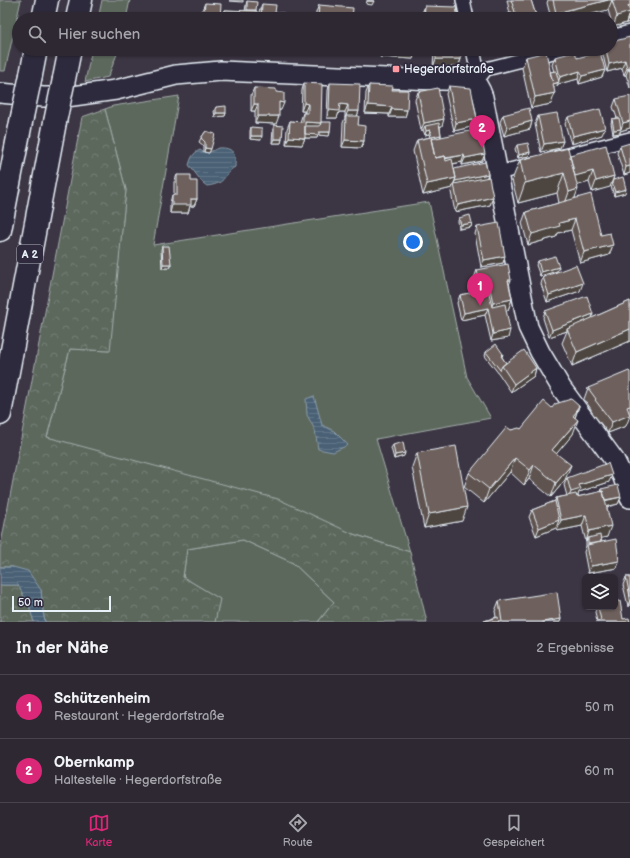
<!DOCTYPE html>
<html lang="de">
<meta charset="utf-8">
<style>
body{margin:0;font-family:"Balsamiq Sans",sans-serif;background:#35303a;color:#f1f3f6}
.controls{position:absolute;right:12px;bottom:12px;display:grid;overflow:hidden;border-radius:6px;box-shadow:0 1px 3px #0004}
.controls button{width:36px;height:36px;display:grid;place-items:center;padding:0;border:0;border-bottom:1px solid #48444d;background:#2d2832;color:#f1f3f6;font:20px sans-serif}
.scale{position:absolute;left:12px;bottom:10px;width:99px;box-sizing:border-box;padding-left:4px;border:2px solid #e8f1f8;border-top:0;font-size:11px;line-height:14px;white-space:nowrap;color:#e8f1f8;-webkit-text-stroke:3px #2f2a3d;paint-order:stroke}
.you{position:absolute;left:413px;top:242px;width:14px;height:14px;margin:-10px;border:3px solid #fff;border-radius:50%;background:#1a73e8;box-shadow:0 0 0 6px #1a73e833}
.badge{display:grid;place-items:center;width:26px;height:26px;border-radius:50%;background:#db2777;color:#fff;font-size:13px;font-weight:700}
.pin{position:absolute;translate:-50% -33px;filter:drop-shadow(0 1px 2px #0008)}
.pin::after{content:'';position:absolute;top:21px;width:14px;height:12px;background:inherit;clip-path:polygon(0 0,100% 0,50% 100%)}
.list{margin:0;padding:0;list-style:none}
h2{display:flex;justify-content:space-between;align-items:center;height:52px;margin:0;padding:0 16px;font-size:17px}
h2 small{font-size:13px;font-weight:400;color:#a7a6ac}
.list li{display:grid;grid-template-columns:26px 1fr auto;gap:12px;align-items:center;box-sizing:border-box;height:64px;padding:0 16px;border-top:1px solid #48444d}
.list b{display:block;font-size:15px;white-space:nowrap}
.list p{margin:0;font-size:13px;white-space:nowrap;color:#a7a6ac}
.list em{font-size:13px;font-style:normal;color:#a7a6ac}
.icon{flex:none;width:22px;height:22px;fill:none;stroke:currentColor;stroke-width:2;stroke-linecap:round;stroke-linejoin:round}
.map{position:relative;flex:none;width:630px;height:622px;overflow:hidden}
.search{position:absolute;background:#2d2832;box-shadow:0 1px 3px #0004;left:12px;right:12px;top:12px;height:44px;display:flex;align-items:center;gap:10px;box-sizing:border-box;padding:0 14px;border-radius:22px;color:#a7a6ac;font-size:15px}
.sheet{height:180px;background:#2d2832}
nav{display:flex;justify-content:space-around;align-items:center;box-sizing:border-box;height:56px;border-top:1px solid #48444d;background:#2d2832;font-size:11px;color:#a7a6ac}
nav a{display:grid;justify-items:center;gap:2px}
nav .on{color:#db2777}
.map>svg:first-child{display:block}
</style>
<div class="map">
<svg width="630" height="622" viewBox="0 0 630 622">
<defs>
<pattern id="forest-crowns" width="20" height="18" patternUnits="userSpaceOnUse"><rect width="20" height="18" fill="#5d685d"/><path d="M2 6a3 3 0 1 1 6 0M12 15a3 3 0 1 1 6 0" fill="none" stroke="#747e75"/></pattern>
<pattern id="water-rules" width="6" height="5" patternUnits="userSpaceOnUse"><rect width="6" height="5" fill="#496174"/><path d="M0 2.5h6" fill="none" stroke="#637889"/></pattern>
</defs>
<rect width="100%" height="100%" fill="#3c3543"/>
<filter id="ink" filterUnits="userSpaceOnUse"><feTurbulence type="fractalNoise" baseFrequency=".025" numOctaves="2"/><feDisplacementMap in="SourceGraphic" scale="8" xChannelSelector="R" yChannelSelector="G"/><feConvolveMatrix kernelMatrix="1 2 1 2 8 2 1 2 1" color-interpolation-filters="sRGB"/></filter>
<g filter="url(#ink)">
<!-- grass -->
<path fill="#5d685d" stroke="#a2acaa" d="M0 0H21L5 71H0Z
M102 0H130L126 19H98Z
M92 49H119L108 77 85 82Z
M179 96 153 245 429 202 467 377 491 418 376 439 410 552 47 437 70 349 109 351 126 190 105 109 113 106Z
M243 540 293 563 334 602 318 622H215L219 599 183 577 187 549Z"/>
<!-- forest -->
<path fill="url(#forest-crowns)" stroke="#a2acaa" d="M105 109 126 190 110 351 70 349 47 437 278 499 353 534 410 552 427 622H318L334 602 293 563 243 540 187 549 183 577 220 599 215 622H45L43 612 41 590 13 567H0V549L82 117Z
M0 585H18L29 606 34 622H0Z"/>
<!-- water -->
<path fill="url(#water-rules)" stroke="#899ba9" d="M218 148C233 147 236 153 235 167 221 175 229 183 207 186L203 183 189 165C191 158 193 153 200 150 206 155 212 151 218 148Z
M314 396 322 425 334 431 348 445 333 452 318 449 315 430 307 415 306 399Z
M0 567H13L28 571 41 590 43 612 45 622H34L29 606 18 585H0Z"/>
<g fill="none" stroke-linecap="round" stroke-linejoin="round">
<defs>
<path id="street" d="M463 0 467 19
M611 37 630 32
M473 49 478 74 474 84
M474 84 486 69 565 49
M552 159 630 139
M498 173 533 164"/>
<path id="secondary" d="M0 93 43 97H66L116 90 176 75 221 71 434 80C444 80 471 79 478 86 480 89 482 94 483 97L528 327 540 352 562 389 615 461 623 477 630 498"/>
<path id="highway" d="M43 19 47 0
M77 19 81 0
M31 75 36 49
M64 79 70 49
M0 230 22 117
M0 414 55 122"/>
</defs>
<!-- street casing -->
<use href="#street" stroke="#e8f1f8" stroke-width="16"/>
<!-- secondary casing -->
<use href="#secondary" stroke="#e8f1f8" stroke-width="22"/>
<!-- highway casing -->
<use href="#highway" stroke="#e8f1f8" stroke-width="25"/>
<!-- street -->
<use href="#street" stroke="#2f2a3d" stroke-width="13"/>
<!-- secondary -->
<use href="#secondary" stroke="#2f2a3d" stroke-width="19"/>
<!-- highway -->
<use href="#highway" stroke="#2f2a3d" stroke-width="22"/>
<defs>
<path id="highway-bridge" d="M22 117 31 75
M55 122 64 79"/>
</defs>
<!-- highway-bridge casing -->
<use href="#highway-bridge" stroke="#e8f1f8" stroke-width="25" stroke-linecap="butt"/>
<!-- highway-bridge -->
<use href="#highway-bridge" stroke="#2f2a3d" stroke-width="22"/>
</g>
<!-- wall -->
<path fill="#5f534f" stroke="#e8f1f8" d="M507 0H531L537 19 510 14Z
M548 0H630V22L613 27 608 10 551 18 547 3Z
M247 1 256 11V19H196L197 14H202V10L205 3 220 18H223L225 10 245 11 246 5Z
M262 4 275 13 284 19H259V12Z
M319 5 352 19H316V12Z
M425 6 458 18V19H422V13Z
M630 37V88L626 75H624L622 68 607 72 602 51V49H611Z
M381 49H416L413 59 380 57Z
M434 49H461V59L458 67H433Z
M526 57 550 72H554L552 65 555 57 577 58 605 70 602 77 579 84 578 79 558 84 557 86 554 87 551 104 531 108 522 68Z
M304 83 321 122 330 132 329 136 318 135 317 138H305L302 145 286 144 287 129 290 121 300 122 303 113H305V111H301L302 90Z
M330 83 359 111 357 116 358 125 364 141 361 148 342 147 343 123 345 118V112H339L337 118H327L328 90Z
M369 85 392 90 407 110 405 117H389V114L365 113 366 93Z
M449 86 477 119 475 126 454 131 446 94Z
M254 88 276 92 281 110H279L276 124 255 123V111H251V95Z
M418 92 442 126H440L441 135V137L482 161 462 165V162L453 164 454 169 488 174 487 177 493 197 490 205 455 212 451 192 452 188 423 195 413 151 417 140 430 137 429 134 425 135 423 130H421L415 100Z
M616 99 630 128 620 131V133L613 134 611 123 612 119 617 118 613 107Z
M216 107 226 113 225 116 215 117 214 111Z
M503 115 532 121 530 129 504 136 500 122Z
M538 116 563 141 560 148 541 152 535 124Z
M568 117 602 135 571 144 565 124Z
M274 125 282 139 281 143H272L273 129Z
M251 127 261 140 250 139V131Z
M206 131 209 153 204 152V146L199 142 201 138Z
M517 145 530 152 529 156 518 158 515 149Z
M620 146 630 173 624 175 617 153Z
M570 155 614 176 613 180 625 193 614 196 611 186 592 192 589 182 577 185 575 199 601 235 613 245 609 255 580 263 571 230 558 233 556 237 528 245 522 223 526 212 559 203 557 193 518 203 512 180 520 160Z
M177 175 191 181 197 199 194 206H190L188 213H170V203L172 195H174V182Z
M459 218 472 223 471 227 459 229 458 221Z
M477 227 503 263 481 267 475 234Z
M162 246 171 264 169 268H162L161 250Z
M538 261 559 267 557 271 540 276 536 265Z
M477 270 509 286 512 299 508 310 506 311 508 338 491 341 485 315 461 320 457 303 460 295 476 292 473 281Z
M543 277 580 291 547 302 541 284Z
M630 301V341L572 366 562 343 567 331 549 337 543 318 545 311 592 318Z
M486 352 503 354 502 357 506 363 536 368 534 376 511 392 499 374 485 356Z
M588 388 626 426 608 433 591 411V409L584 399Z
M579 406 575 418 573 434 556 454 565 480 551 497 529 479 524 485 510 472 484 503 464 487 469 473 511 430 521 429 552 408Z
M393 445 404 456 394 459 391 448Z
M417 453 462 521 424 528 412 467Z
M567 478 609 482 579 492 577 497 600 492 601 489 621 497 618 504 607 507V537L601 538 602 542 619 561 617 568 588 573 584 552 586 546V541V542L582 526 557 531 556 528 536 536 529 517 532 510 555 501 556 498 567 496 564 485Z
M626 577H630V606H628L623 585Z
M499 601 561 619 560 622H481L496 617 495 611Z
M597 607H615L623 619 630 622H597L595 612Z"/>
<!-- shaded-wall -->
<path fill="#4d4440" stroke="#e8f1f8" d="M230 0H243V2L229 1Z
M608 0H612L608 10 572 19H554L556 13Z
M367 1H374L372 5 366 4Z
M628 6H630V16H628L626 23 613 27 617 16Z
M247 10H256L255 14 245 13Z
M424 17 458 18V19H424Z
M630 19V22L626 23 627 20Z
M273 49H290L288 54H271Z
M383 49H416L413 59 380 57Z
M436 59H461L458 67H433Z
M625 60 622 68 607 72 609 64Z
M629 67 626 75H624L627 68Z
M605 70 602 77 579 84 582 76Z
M580 71 578 79 558 84 557 86 549 88 550 84 558 83 560 77Z
M555 93 551 104 531 108 535 97Z
M279 102 284 103 281 110H276Z
M304 103 308 104 305 111H301Z
M254 104H258L255 111H251Z
M340 104 348 105 345 112H339L337 118H327L329 110Z
M368 105 392 107 389 114 365 113Z
M392 109 407 110 405 117H389Z
M348 111H359L356 119 346 116 345 118Z
M216 113H226L225 116 215 117Z
M258 116H279L276 124 255 123Z
M444 119 442 126 426 129 425 126 423 130H421L424 123Z
M477 119 475 126 454 131 456 123Z
M532 121 530 129 504 136 507 128Z
M630 121V128L620 131V133L613 134 614 130 621 129 623 123Z
M305 122 321 123 318 130 304 129Z
M605 128 602 135 571 144 573 136Z
M430 130 429 134 425 135 426 131Z
M319 132H330L329 136 318 135 317 138H302L304 134Z
M441 135 440 139 430 141 432 137Z
M251 136H262L261 140 250 139Z
M289 137 305 138 302 145 286 144Z
M274 139H282L281 143H272Z
M345 140 364 141 361 148 342 147Z
M563 141 560 148 541 152 544 144Z
M205 148 211 149 209 153 204 152Z
M530 152 529 156 518 158 519 155Z
M485 154 482 161 462 165 465 158Z
M464 155 462 162 431 168 434 161Z
M630 166V173L624 175 626 167Z
M593 171 589 182 568 188 570 177Z
M564 173 557 193 518 203 525 183Z
M488 174 485 181 454 184 452 188 455 181Z
M614 176 610 187 592 192 596 181Z
M456 178 452 188 423 195 427 184Z
M578 189 571 209 562 212 569 192Z
M626 189 625 193 614 196 615 192Z
M493 197 490 205 455 212 458 205Z
M191 199H197L194 206H190L188 213H170L172 205Z
M575 219 571 230 558 233 556 237 528 245 532 234 559 223Z
M472 223 471 227 459 229 461 225Z
M613 245 609 255 580 263 584 252Z
M505 256 503 263 481 267 484 260Z
M163 264H171L169 268H162Z
M559 267 557 271 540 276 541 272Z
M508 280H511L507 290Z
M583 283 580 291 547 302 549 295Z
M489 284 485 294 477 296 480 285Z
M512 299 508 310 489 314 493 303Z
M488 308 485 315 461 320 464 313Z
M593 314 591 322 567 329V331L549 337 552 330Z
M630 329V341L572 366 577 352Z
M510 330 508 338 491 341 493 334Z
M536 368 534 376 511 392 514 384Z
M579 406 574 420 573 416 576 410Z
M630 406V416L626 426 608 433 612 422 627 407Z
M578 420 573 434 547 465 552 450Z
M405 453 404 456 394 459 395 455Z
M515 458 510 472 484 503 489 489Z
M534 465 529 479 524 485 530 470Z
M571 465 565 480 551 497 556 483Z
M612 475 609 482 579 492 578 496 568 499 571 492 579 485Z
M621 497 618 504 601 508 604 501Z
M467 507 462 521 424 528 429 514Z
M586 515 582 526 557 531 561 520Z
M559 520 556 528 536 536 539 528Z
M611 526 607 537 588 541V538L586 541V542L589 531Z
M619 561 617 568 588 573 591 566Z
M630 600V606H628Z
M561 619 560 622H542Z"/>
<!-- building -->
<path fill="#6e615c" stroke="#e8f1f8" d="M367 0H374V1H367Z
M511 0H531L537 19H490L515 12Z
M553 0H608L556 13Z
M612 0H630V6H628L630 12 617 16Z
M247 1 257 2 256 10H247Z
M205 3 221 4 220 18 225 19V10L257 11 256 19H197V14H204Z
M262 4 276 5 275 13H284V19H261Z
M319 5 353 8 352 19H318Z
M425 6 456 7 458 18 424 17Z
M630 13V19L627 20 629 14Z
M560 15 561 19H547Z
M630 37V71L629 67 627 68 625 60 609 64 606 49H611V42Z
M436 49H461V59H436Z
M546 52 555 93 535 97 526 57Z
M575 52 577 58 600 52 605 70 582 76 580 71 560 77 555 57Z
M556 71 559 82 553 84 550 72Z
M304 83 322 84 321 123 305 122V138L289 137 290 121 303 122V113H308V104L304 103Z
M330 83 360 84 359 111H348V105L340 104 339 111 329 110Z
M369 85 393 86 392 90H408L407 110 392 109V107L368 105Z
M449 86 471 88 477 119 456 123Z
M254 88 276 89V92L284 93V103L279 102V116H258V104H254Z
M438 88 444 119 424 123 418 92Z
M630 96V121L623 123 616 99Z
M226 106V113H216V107Z
M529 108 532 121 507 128 503 115Z
M600 109 605 128 573 136 568 117Z
M557 113 563 141 544 144 538 116Z
M346 116H359L358 125 365 126 364 141 345 140Z
M619 118 621 129 614 130 612 119Z
M321 122H331L330 132H319V135L305 134V126H320Z
M439 123 441 135 432 137 430 130 426 131 425 126Z
M274 125 283 126 282 139H274Z
M251 127 262 128V136H251Z
M480 129 485 154 465 158 464 155 446 158 445 156 435 158 431 139Z
M206 131 215 134 211 149 205 148V142L201 138Z
M431 137 435 158 445 156 446 161 452 159 456 178 427 184 417 140Z
M528 143 530 152 519 155 517 145Z
M630 143V166L626 167 620 146Z
M606 145 614 176 596 181 593 171 575 176 570 155Z
M568 148 578 189 569 192 564 173 525 183 520 160Z
M485 162 488 174 455 181 456 178 454 169Z
M177 175H191V181H197V199H191V205H172V195H177Z
M489 177 493 197 458 205 454 184Z
M623 177 626 189 615 192 612 183 613 180Z
M591 194 601 235 610 233 613 245 584 252 575 219 559 223 560 226 532 234 526 212Z
M470 215 472 223 461 225 459 218Z
M499 223 505 256 484 260 477 227Z
M162 246H169L171 264H163Z
M555 256 559 267 541 272 538 261Z
M508 264 511 280H508L512 299 493 303 489 284 480 285 477 270Z
M576 265 583 283 549 295 543 277Z
M488 289 492 307 505 304 510 330 493 334 488 308 464 313 460 295Z
M587 296 593 314 552 330 545 311Z
M630 301V329L577 352 567 329Z
M496 344 503 354 501 356 506 363 502 366 500 370 486 352Z
M524 350 536 368 514 384 502 366Z
M629 371 630 372V406L627 407 630 415 612 422 595 400 596 399 588 388Z
M571 399 579 406 576 410 577 411 573 416 578 420 552 450 571 465 556 483 534 465 530 470 515 458 489 489 469 473 507 427 511 430 519 428 521 429 544 401 552 408 555 404Z
M403 442 405 453 395 455 393 445Z
M456 446 467 507 429 514 417 453Z
M608 463 612 475 579 485 581 489 571 492 567 478Z
M618 485 621 497 605 500 603 491 601 492V489Z
M603 491 611 526 589 531 586 515 561 520 556 498 576 494 577 497Z
M555 501 559 520 539 528 532 510Z
M600 535 601 542 588 544V538Z
M616 539 619 561 591 566 587 545Z
M626 577H630V597Z
M557 592 561 619 542 622H502L499 601Z
M615 601H620L623 619 629 618 630 622H597V621L601 620 598 607H615Z
M498 617 499 622H481Z"/>
</g>
<!-- markers -->
<rect fill="#ff9aa2" stroke="#2f2a3d" stroke-width="1.5" x="392" y="65" width="8" height="8" rx="2"/>
<g text-anchor="middle" stroke-width="3.5" stroke-linejoin="round" paint-order="stroke">
<!-- shield labels -->
<rect fill="#2f2a3d" stroke="#b0b5c0" stroke-width="1" x="17" y="245" width="26" height="18" rx="3"/>
<g font-size="11" font-weight="bold" fill="#e8f1f8">
<text x="30" y="258">A 2</text>
</g>
<!-- poi labels -->
<g font-size="12" fill="#e8f1f8" stroke="#2f2a3d" text-anchor="start">
<text x="404" y="73">Hegerdorfstraße</text>
</g>
</g>
</svg>
<div class="controls">
<button><svg class="icon" aria-label="layers" viewBox="0 0 24 24"><path d="M12 4l9 5-9 5-9-5zM3 14l9 5 9-5"/></svg></button>
</div>
<div class="scale">50 m</div>
<div class="you"></div>
<div class="pin badge" style="left:480px;top:306px">1</div>
<div class="pin badge" style="left:482px;top:148px">2</div>
<div class="search"><svg class="icon" aria-label="search" viewBox="0 0 24 24"><circle cx="10" cy="10" r="6"/><path d="M15 15l6 6"/></svg>Hier suchen</div>
</div>
<section class="sheet">
<h2>In der Nähe<small>2 Ergebnisse</small></h2>
<ul class="list">
<li><span class="badge">1</span><div><b>Schützenheim</b><p>Restaurant · Hegerdorfstraße</p></div><em>50 m</em></li>
<li><span class="badge">2</span><div><b>Obernkamp</b><p>Haltestelle · Hegerdorfstraße</p></div><em>60 m</em></li>
</ul>
</section>
<nav>
<a class="on"><svg class="icon" aria-label="map" viewBox="0 0 24 24"><path d="M3 6l6-2 6 2 6-2v14l-6 2-6-2-6 2zM9 4v14M15 6v14"/></svg>Karte</a>
<a><svg class="icon" aria-label="directions" viewBox="0 0 24 24"><path d="M12 3l9 9-9 9-9-9zM9 14v-3h6M13 9l2 2-2 2"/></svg>Route</a>
<a><svg class="icon" aria-label="saved" viewBox="0 0 24 24"><path d="M7 4h10v16l-5-4-5 4z"/></svg>Gespeichert</a>
</nav>
